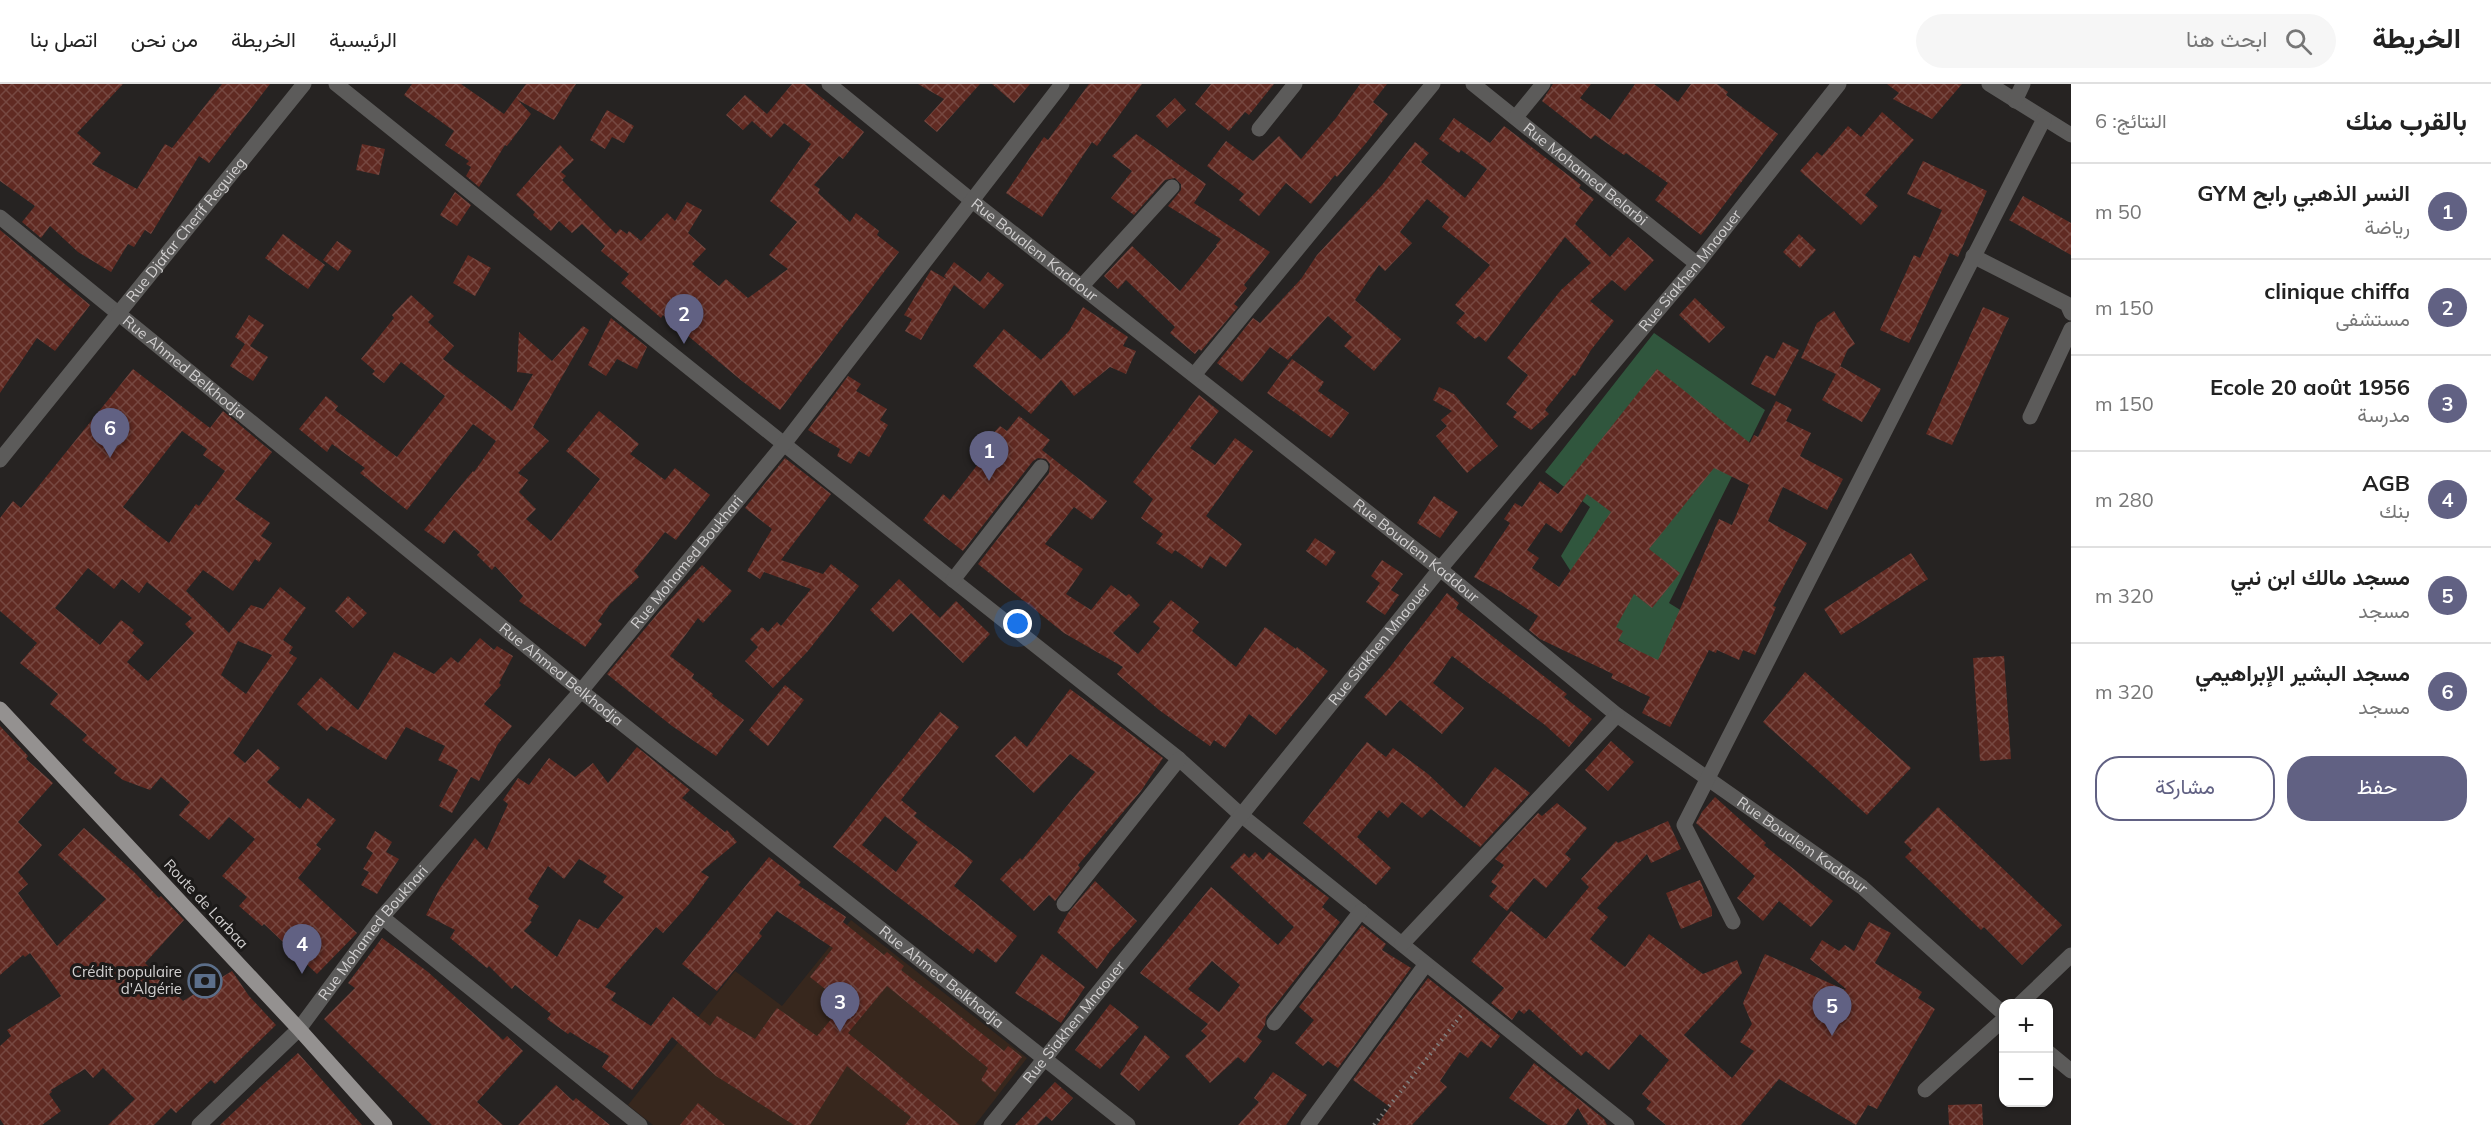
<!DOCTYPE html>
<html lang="ar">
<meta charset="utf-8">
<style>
body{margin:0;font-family:Mulish,Vazirmatn,sans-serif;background:#f6f6f6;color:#222;direction:rtl}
.controls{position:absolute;right:18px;bottom:18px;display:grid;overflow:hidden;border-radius:12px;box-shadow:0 2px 4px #0004}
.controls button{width:54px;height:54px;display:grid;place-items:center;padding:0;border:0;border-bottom:2px solid #e0e0e0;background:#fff;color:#222;font:30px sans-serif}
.you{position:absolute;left:1018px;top:540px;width:21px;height:21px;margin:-15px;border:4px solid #fff;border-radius:50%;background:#1a73e8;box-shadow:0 0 0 9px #1a73e833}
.badge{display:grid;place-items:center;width:39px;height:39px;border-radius:50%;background:#616183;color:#fff;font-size:20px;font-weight:700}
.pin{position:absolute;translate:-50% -50px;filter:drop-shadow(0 2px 3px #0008)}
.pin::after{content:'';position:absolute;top:32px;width:21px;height:18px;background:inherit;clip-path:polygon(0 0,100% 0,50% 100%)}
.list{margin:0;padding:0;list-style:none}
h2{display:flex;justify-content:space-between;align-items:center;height:78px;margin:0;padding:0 24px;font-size:26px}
h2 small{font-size:20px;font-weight:400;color:#767676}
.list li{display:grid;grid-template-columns:39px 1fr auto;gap:18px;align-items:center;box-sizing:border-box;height:96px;padding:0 24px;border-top:2px solid #e0e0e0}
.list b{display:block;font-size:22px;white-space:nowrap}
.list p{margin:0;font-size:20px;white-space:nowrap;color:#767676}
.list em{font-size:20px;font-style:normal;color:#767676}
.actions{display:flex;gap:12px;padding:18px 24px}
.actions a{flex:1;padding:14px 0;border:2px solid #616183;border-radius:24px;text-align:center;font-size:21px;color:#616183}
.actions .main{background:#616183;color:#fff}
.icon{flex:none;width:33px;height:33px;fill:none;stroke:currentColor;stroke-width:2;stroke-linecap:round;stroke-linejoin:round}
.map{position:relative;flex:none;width:2071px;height:1041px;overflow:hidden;direction:ltr}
header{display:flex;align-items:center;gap:36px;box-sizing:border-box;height:84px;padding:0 30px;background:#fff;border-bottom:2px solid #e0e0e0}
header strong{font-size:28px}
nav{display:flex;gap:33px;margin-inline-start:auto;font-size:21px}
.search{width:420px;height:54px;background:#f6f6f6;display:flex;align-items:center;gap:15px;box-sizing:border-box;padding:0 21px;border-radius:33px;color:#767676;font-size:22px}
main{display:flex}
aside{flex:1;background:#fff}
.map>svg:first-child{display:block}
</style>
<header>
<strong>الخريطة</strong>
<div class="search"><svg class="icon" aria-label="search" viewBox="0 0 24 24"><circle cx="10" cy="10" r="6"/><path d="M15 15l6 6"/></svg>ابحث هنا</div>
<nav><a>الرئيسية</a><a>الخريطة</a><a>من نحن</a><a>اتصل بنا</a></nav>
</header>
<main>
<aside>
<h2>بالقرب منك<small>النتائج: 6</small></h2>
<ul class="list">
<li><span class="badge">1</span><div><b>النسر الذهبي رابح GYM</b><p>رياضة</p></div><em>50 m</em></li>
<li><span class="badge">2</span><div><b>clinique chiffa</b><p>مستشفى</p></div><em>150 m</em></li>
<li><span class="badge">3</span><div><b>Ecole 20 août 1956</b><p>مدرسة</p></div><em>150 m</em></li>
<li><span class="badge">4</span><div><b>AGB</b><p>بنك</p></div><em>280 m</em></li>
<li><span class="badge">5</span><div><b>مسجد مالك ابن نبي</b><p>مسجد</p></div><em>320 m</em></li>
<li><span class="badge">6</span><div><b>مسجد البشير الإبراهيمي</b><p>مسجد</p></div><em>320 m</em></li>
</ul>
<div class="actions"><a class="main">حفظ</a><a>مشاركة</a></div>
</aside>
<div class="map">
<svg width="2071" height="1041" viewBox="0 0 2071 1041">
<defs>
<pattern id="building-cross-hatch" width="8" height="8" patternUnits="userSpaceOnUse" patternTransform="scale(1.5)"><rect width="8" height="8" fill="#602a22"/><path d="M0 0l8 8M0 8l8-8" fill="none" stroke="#764841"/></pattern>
</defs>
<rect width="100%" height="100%" fill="#262322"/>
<!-- education -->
<path fill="#37271d" d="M851 836 1027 974 975 1041H653L628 1021 735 887 782 922Z"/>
<!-- pitch -->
<path fill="#30563d" d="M1654 249 1765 326 1669 519 1690 532 1661 583 1612 552 1561 472 1590 423 1545 388Z"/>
<!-- building -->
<path fill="url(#building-cross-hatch)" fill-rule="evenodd" d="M0 0H123L77 49 101 69 92 80 137 105 165 60 172 64 222 0H270L209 79 199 72 151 150 145 146 134 163 128 160 111 188 78 168 50 142 41 154 22 138 35 122 0 97Z
M412 0H461L504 30 526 0H576L554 36 518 16 531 30 507 62 505 61 479 103 466 92 471 83 466 80 469 77 445 61 454 47 404 11Z
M792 0H805L864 48 843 75 839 72 814 101 820 105 818 109 850 138 856 129 879 147 877 151 899 168 780 326 742 297 663 231 661 234 621 199 629 190 601 167 605 162 582 140 572 149 559 137 551 147 533 131 535 128 516 111 560 61 574 76 561 88 566 92 562 96 616 150 620 145 627 150 629 147 641 157 667 129 675 137 687 118 702 126 688 149 706 165 692 180 719 202 726 195 748 214 788 185 769 171 797 138 770 117 811 60 784 39 771 54 752 37 743 46 726 31 745 11 767 30Z
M918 0H980L937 48 924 37 944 15Z
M992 0H1030L1014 19Z
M1089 0H1142L1097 62 1092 58 1042 133 1006 109 1044 53 1048 56Z
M1211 0H1274L1249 31 1245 28 1229 47 1195 20Z
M1360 0H1387L1373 18 1388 30 1367 58 1337 93 1335 91 1311 120 1286 99 1259 132 1239 116 1244 110 1207 82 1226 57 1253 77 1279 52 1301 75 1336 34Z
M1553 0H1591L1580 14 1610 36 1635 0H1654L1678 18 1691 0H1717L1728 8 1726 11 1778 50 1701 151 1655 116 1668 99 1626 69 1624 71 1595 51 1591 55 1542 17Z
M1887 0H1962L1932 35 1893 15 1899 9Z
M1175 14 1186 26 1167 44 1156 32Z
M607 26 634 42 624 59 612 53 605 65 590 56Z
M1882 28 1914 56 1865 111 1878 122 1861 141 1800 87 1817 68 1822 72 1848 42 1861 53Z
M1454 34 1490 59 1504 42 1581 101 1579 104 1594 115 1575 140 1610 173 1628 153 1654 176 1625 207 1612 196 1590 217 1614 237 1591 266 1575 292 1573 291 1545 326 1549 330 1531 346 1513 333 1517 328 1506 320 1528 291 1507 274 1561 206 1591 179 1565 153 1486 258 1479 252 1475 255 1456 239 1465 229 1455 221 1490 181 1442 143 1449 133 1427 115 1400 148 1412 159 1385 187 1379 181 1355 216 1401 255 1374 287 1344 262 1352 253 1328 232 1288 276 1270 263 1242 298 1217 279 1253 234 1260 239 1301 195 1317 171 1382 101 1415 58 1429 69 1421 78 1465 114 1487 85 1461 66 1459 69 1439 55Z
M1136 50 1206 100 1194 119 1270 168 1244 201 1247 204 1234 220 1238 223 1201 267 1199 265 1195 270 1170 249 1175 243 1126 196 1118 205 1104 192 1132 162 1180 207 1217 162 1216 161 1221 155 1168 122 1181 106V100L1175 94 1165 96 1134 131 1111 114 1132 87 1112 72Z
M362 60 385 65 379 91 356 86Z
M1923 77 1987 107 1958 173 1950 169 1909 259 1880 246 1914 171 1920 174 1942 126 1907 110Z
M455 108 471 121 457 142 440 131Z
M2023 112 2071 139V171L2009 136Z
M0 146 90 221 55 267 37 254 0 309Z
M283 150 325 181 308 205 265 174Z
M1799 150 1816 166 1800 184 1783 168Z
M337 157 352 167 338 187 323 176Z
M468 171 491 184 475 212 453 199Z
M954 178 980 198 988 188 1004 201 984 225 954 201 921 256 905 247 912 235 904 231 931 186 948 196 944 192Z
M411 211 434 232 428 238 454 262 443 275 512 327 533 290 517 288 519 248 552 277 583 242 589 246 533 343 549 357 518 389 528 396 519 408 536 425 526 435 551 457 600 395 566 367 599 327 639 360 630 370 665 396 675 384 710 411 676 456 665 448 634 487 639 493 610 520 598 537 602 540 585 563 519 517 523 512 495 482 492 486 477 471 480 468 454 446 444 460 424 446 473 387 474 388 496 357 473 340 407 426 360 389 365 384 332 360 327 368 299 345 326 312 338 322 335 326 397 373 445 312 401 278 384 299 372 290 375 287 361 275 394 234 392 231Z
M1695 214 1725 243 1709 259 1679 231Z
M1083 223 1128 253 1123 262 1136 267 1126 290 1110 283 1074 312 1061 296 1031 330 973 282 1004 245 1041 276 1069 247Z
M1983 223 2009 234 1952 361 1926 350Z
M1834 227 1855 260 1848 265 1839 285 1840 282 1881 305 1862 338 1822 316 1836 290 1801 274 1817 239Z
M249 231 264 241 250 262 268 273 253 297 230 282 245 260 235 253Z
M611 234 647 263 637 285 617 275 606 292 588 281Z
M1783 258 1799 266 1775 312 1751 300 1766 271 1774 275Z
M1292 275 1324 298 1318 307 1349 329 1331 354 1267 309Z
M133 285 210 344 223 327 272 368 235 415 270 439 261 452 272 459 259 478 255 475 233 507 203 486 186 507 229 549 251 521 263 525 280 503 306 524 283 556 293 563 289 569 297 574 233 669 245 679 258 665 280 684 267 698 300 725 308 714 336 736 316 761 321 765 298 794 357 849 317 890 264 840 262 842 239 822 247 813 222 792 255 755 229 733 209 756 179 731 190 718 161 693 150 706 123 696 114 689 117 685 82 656 87 651 50 620 58 610 20 579 37 559 0 527V434L13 417 21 424ZM182 347 207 365 203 371 225 387 199 422 196 420 169 459 123 423ZM88 484 114 505 122 495 139 509 147 498 192 534 185 540 194 549 148 597 127 578 144 559 132 549 134 546 121 536 100 561 55 524ZM238 557 272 571 246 610 221 591Z
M1657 285 1750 359 1754 351 1758 353 1776 317 1792 325 1786 337 1811 349 1800 372 1843 395 1827 426 1783 403 1768 437 1807 459 1773 522 1776 523 1755 571 1743 566 1739 576 1717 566 1716 569 1709 566 1670 643 1642 629 1650 613 1611 594 1613 590 1540 555 1529 546 1538 532 1503 509 1474 493 1510 439 1504 435 1515 419 1522 423 1540 397 1558 410ZM1714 384 1749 401 1732 441 1719 435 1658 576 1618 557 1623 547 1616 543 1634 510 1652 524 1680 489 1649 465ZM1587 410 1611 428 1559 503 1532 484 1539 474 1527 466 1546 439 1561 449Z
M848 292 861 300 856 307 887 325 880 336 888 341 869 373 859 367 851 380 837 372 840 365 808 346Z
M1439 303 1454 310 1498 362 1467 389 1436 352 1447 342 1441 336 1452 327 1433 316Z
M1199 311 1219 327 1190 364 1215 381 1235 354 1253 367 1206 432 1242 460 1226 483 1210 472 1202 485 1175 466 1172 470 1156 459 1163 450 1141 434 1153 415 1133 398Z
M1019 332 1050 356 1042 366 1107 417 1092 436 1074 423 1045 460 1083 485 1066 510 1091 526 1111 501 1126 512 1129 510 1140 521 1113 549 1138 570 1160 544 1153 538 1171 516 1199 538 1192 547 1236 583 1265 543 1296 565 1297 563 1328 587 1276 651 1249 630 1225 664 1214 656 1210 662 1159 626 1117 590 1123 583 1064 549 978 480 1049 389 1050 380 1046 375 1038 374 1033 377 963 467 923 436 943 410 950 416 996 357 990 353 1000 342 1007 347Z
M785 374 831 410 781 476 823 490 831 480 859 502 808 567 773 604 745 577 758 563 750 555 762 543 768 548 777 538 781 542 811 505 764 488 760 495 747 487 772 445 745 424Z
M1434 412 1458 428 1440 454 1417 439Z
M1315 454 1336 468 1326 482 1306 467Z
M1911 469 1928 495 1841 551 1824 525Z
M1382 476 1403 490 1391 506 1399 511 1385 531 1366 518 1380 499 1371 492Z
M702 481 732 507 703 539 698 534 670 572 694 590 692 594 713 610 712 612 744 636 716 672 672 642 607 590 659 528Z
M899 495 940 534 956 517 990 550 963 579 911 529 893 548 870 526Z
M1447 509 1459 519 1456 524 1567 610 1564 613 1592 635 1569 663 1545 641 1452 572 1433 599 1464 624 1442 650 1400 616 1386 632 1364 613 1390 583Z
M348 512 367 529 353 544 335 527Z
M480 554 494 566 497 562 513 572 499 599 501 601 484 620 512 642 498 660 479 697 471 693 452 729 439 722 458 686 438 676 445 662 406 643 386 676 331 642 327 647 297 620 321 593 358 626 394 568 434 590 451 573 458 579Z
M2004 572 2011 675 1980 677 1973 574Z
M1805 588 1911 684 1867 731 1763 638Z
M785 601 804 616 768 662 749 646Z
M1070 605 1163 674 1141 707 1078 781 1080 784 1055 817 1049 811 1034 827 1000 795 1020 774 1022 776 1095 688 1070 670 1034 709 995 672 1015 652 1027 663Z
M940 628 959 643 901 716 917 729 914 732 973 777 954 802 1017 852 996 879 977 864 973 870 833 763ZM885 732 918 758 896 788 862 761Z
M0 642 28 672 26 675 53 699 18 738 42 761 18 788 28 800 18 809 57 862 106 815 58 771 84 744 134 788 159 814 161 812 184 836 145 879 183 917 232 887 249 912 276 941 215 1000 211 996 176 1029 171 1024 154 1041H108L135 1015 103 984 93 994 85 985 51 1006 52 1008 49 1010 61 1027 42 1041H4L0 1035V962L11 952 7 946 61 912 30 869 25 873 23 871 0 891Z
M1611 657 1634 678 1608 707 1585 686Z
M1367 658 1386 673 1393 664 1428 690 1464 724 1495 683 1530 709 1480 763 1431 725 1422 734 1402 718 1388 734 1379 726 1357 753 1391 784 1376 801 1303 739Z
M637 663 690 706 682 714 725 748 727 746 737 758 701 788 709 793 690 819 663 849 656 843 605 903 616 909 611 916 651 942 673 913 710 942 717 932 755 955 777 924 817 952 844 920 810 893 833 864 777 827 759 849 762 852 717 907 682 880 769 773 801 798 798 801 846 833 843 838 884 871 887 868 904 882 901 886 1004 967 1008 962 1022 973 995 1008 981 996 988 984 887 902 848 949 960 1041H905L911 1033 847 982 810 1041H794L716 992 672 953 632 1006 602 983 609 972 570 948 568 950 547 935 551 930 515 901 512 905 489 882 487 884 450 854 455 846 426 831 440 804 475 754 487 766 508 720 503 716 518 694 529 701 549 674 575 693 593 679 608 699ZM579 775 607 792 603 798 624 813 598 845 579 835 557 873 524 847 532 838 530 837 539 822 528 815 548 782 564 795Z
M1715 713 1766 759 1764 761 1833 817 1811 843 1779 817 1763 837 1737 814 1755 792 1696 739 1702 728Z
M1557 719 1587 744 1565 770 1571 775 1546 804 1534 794 1507 827 1489 812 1497 802 1491 798 1504 781 1495 775 1538 729 1542 732Z
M1938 723 2062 841 2022 881 1984 843 1981 846 1905 773 1912 766 1904 758Z
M1668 737 1681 765 1651 779 1647 770 1597 824 1608 833 1590 855 1625 883 1649 850 1703 890 1737 876 1742 889 1684 951 1732 994 1754 967 1740 958 1752 940 1743 919 1765 870 1845 906 1846 905 1810 875 1822 856 1839 867 1845 861 1854 867 1869 838 1891 849 1875 879 1922 908 1918 914 1935 925 1877 1025 1868 1021 1856 1041 1779 995 1741 1041H1666L1646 1025 1651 1018 1642 1010 1669 976 1640 950 1609 986 1586 967 1581 972 1529 925 1524 930 1519 926 1512 936 1491 919 1504 904 1471 877 1511 827 1546 855 1589 803 1581 795 1616 757 1618 759Z
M375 747 392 758 386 768 399 775 377 810 361 801 369 788 363 785 373 769 366 764Z
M1255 768 1263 776 1269 768 1329 814 1322 823 1340 838 1266 933 1265 941 1257 953 1262 957 1245 979 1238 973 1210 999 1185 972 1207 952 1201 947 1208 940 1140 889 1211 803 1278 861 1294 843 1230 783 1244 769 1249 774ZM1212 877 1240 901 1219 928 1188 905Z
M1700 796 1712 826V832L1681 845 1666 809Z
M1095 797 1137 837 1110 867 1097 885 1057 848 1068 829Z
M1362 841 1386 860 1382 866 1411 884 1338 984 1328 977 1323 982 1295 959 1314 936 1299 923Z
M382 854 428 888 503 956 507 952 523 967 477 1018 503 1041H432L324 935 355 904 348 899Z
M1042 870 1085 903 1061 939 1015 909Z
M1428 894 1500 952 1491 964 1481 957 1468 974 1460 968 1440 997 1447 1003 1412 1041H1377L1390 1023 1353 996Z
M1110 920 1139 943 1100 985 1075 966Z
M1145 951 1170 973 1139 1007 1120 990Z
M298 969 362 1041H220L258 1005Z
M1534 979 1604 1035 1607 1041H1588L1578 1024 1566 1041H1548L1509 1014Z
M1273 988 1307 1011 1286 1041H1238L1259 1018 1254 1014Z
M1055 998 1073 1014 1052 1037 1046 1032 1037 1041H1015Z
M556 1001 573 1017 576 1014 610 1041H518Z
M698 1019 725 1041H680Z
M1982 1020 1983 1041H1949L1948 1021Z"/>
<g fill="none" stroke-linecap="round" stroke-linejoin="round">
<!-- path -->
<path stroke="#817f7e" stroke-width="4" stroke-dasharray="1.5 4.5" stroke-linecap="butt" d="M1374 1041 1463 929"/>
<!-- minor -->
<g stroke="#5c5b5a" stroke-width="15">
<path d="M336 0 953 496 1179 675 1241 731 1627 1041"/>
<path id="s1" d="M829 0 971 116 1440 485 1617 631 1862 803 2004 930"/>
<path id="s2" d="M1473 0 1697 180"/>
<path d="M1989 0 2071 51"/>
<path d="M2015 17 2023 0"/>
<path d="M1516 33 1543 0"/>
<path d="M1259 45 1295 0"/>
<path id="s3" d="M0 133 581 607 1128 1041"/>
<path d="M1973 172 2067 220 2071 229"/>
<path d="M1081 203 1172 103"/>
<path d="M1194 291 1433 0"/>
<path d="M2030 333 2071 245"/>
<path id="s4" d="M0 376 304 0"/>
<path d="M953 496 1041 383"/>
<path d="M1064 820 1179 675"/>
<path d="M382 833 640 1041"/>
<path d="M1733 838 1684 741 2044 35"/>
<path d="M1402 860 1617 631"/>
<path d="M2020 920 2071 871"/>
<path d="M1274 939 1361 827"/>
<path d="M2048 968 2071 987"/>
<path d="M1925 1006 2004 935"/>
<path id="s5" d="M199 1041 299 945 382 833 581 607 784 360 1062 0"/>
<path id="s6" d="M991 1041 1440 485 1697 180 1839 0"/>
<path d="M1308 1041 1426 880"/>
</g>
<!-- major -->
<path stroke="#949190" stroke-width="15" d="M0 625 299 945 385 1041"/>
</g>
<!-- icons -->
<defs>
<symbol id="bank-ring" viewBox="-11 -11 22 22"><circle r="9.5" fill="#1c1a19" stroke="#5c6f8a" stroke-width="1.5"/><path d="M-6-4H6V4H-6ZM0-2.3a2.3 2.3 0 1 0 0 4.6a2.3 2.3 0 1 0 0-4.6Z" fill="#5c6f8a"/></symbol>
</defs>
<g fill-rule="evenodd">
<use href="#bank-ring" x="186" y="878" width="38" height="38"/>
</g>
<g text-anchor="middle" stroke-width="6" stroke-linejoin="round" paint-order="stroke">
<!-- street labels -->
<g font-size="15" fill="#d2d0d0" stroke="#1c1a19">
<text dy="5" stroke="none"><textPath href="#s2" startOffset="144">Rue Mohamed Belarbi</textPath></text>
<text dy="5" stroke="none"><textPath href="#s4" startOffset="296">Rue Djafar Cherif Reguieg</textPath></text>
<text dy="5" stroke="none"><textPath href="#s1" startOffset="264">Rue Boualem Kaddour</textPath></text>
<text dy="5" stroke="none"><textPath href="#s6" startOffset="1104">Rue Siakhen Mnaouer</textPath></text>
<text dy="5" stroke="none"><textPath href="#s3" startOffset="238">Rue Ahmed Belkhodja</textPath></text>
<text dy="5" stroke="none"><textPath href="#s1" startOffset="750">Rue Boualem Kaddour</textPath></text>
<text dy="5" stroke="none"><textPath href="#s5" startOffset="746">Rue Mohamed Boukhari</textPath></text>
<text dy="5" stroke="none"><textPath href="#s6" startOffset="618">Rue Siakhen Mnaouer</textPath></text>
<text dy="5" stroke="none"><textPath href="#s3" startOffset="724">Rue Ahmed Belkhodja</textPath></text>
<text dy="5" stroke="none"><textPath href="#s1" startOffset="1236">Rue Boualem Kaddour</textPath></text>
<text transform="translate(206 820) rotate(47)" y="5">Route de Larbaa</text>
<text dy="5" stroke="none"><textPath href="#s5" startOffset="260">Rue Mohamed Boukhari</textPath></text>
<text dy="5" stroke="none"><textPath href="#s3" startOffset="1210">Rue Ahmed Belkhodja</textPath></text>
<text dy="5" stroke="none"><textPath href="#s6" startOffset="132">Rue Siakhen Mnaouer</textPath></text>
</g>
<!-- poi labels -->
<g font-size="15" fill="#d2d0d0" stroke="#1c1a19" text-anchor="end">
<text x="182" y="893">Crédit populaire<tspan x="182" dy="17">d'Algérie</tspan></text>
</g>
</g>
</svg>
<div class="controls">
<button>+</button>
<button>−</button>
</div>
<div class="you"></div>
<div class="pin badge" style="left:989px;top:397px">1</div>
<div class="pin badge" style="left:684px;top:260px">2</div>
<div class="pin badge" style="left:840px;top:948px">3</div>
<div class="pin badge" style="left:302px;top:890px">4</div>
<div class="pin badge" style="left:1832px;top:952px">5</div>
<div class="pin badge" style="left:110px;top:374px">6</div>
</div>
</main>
